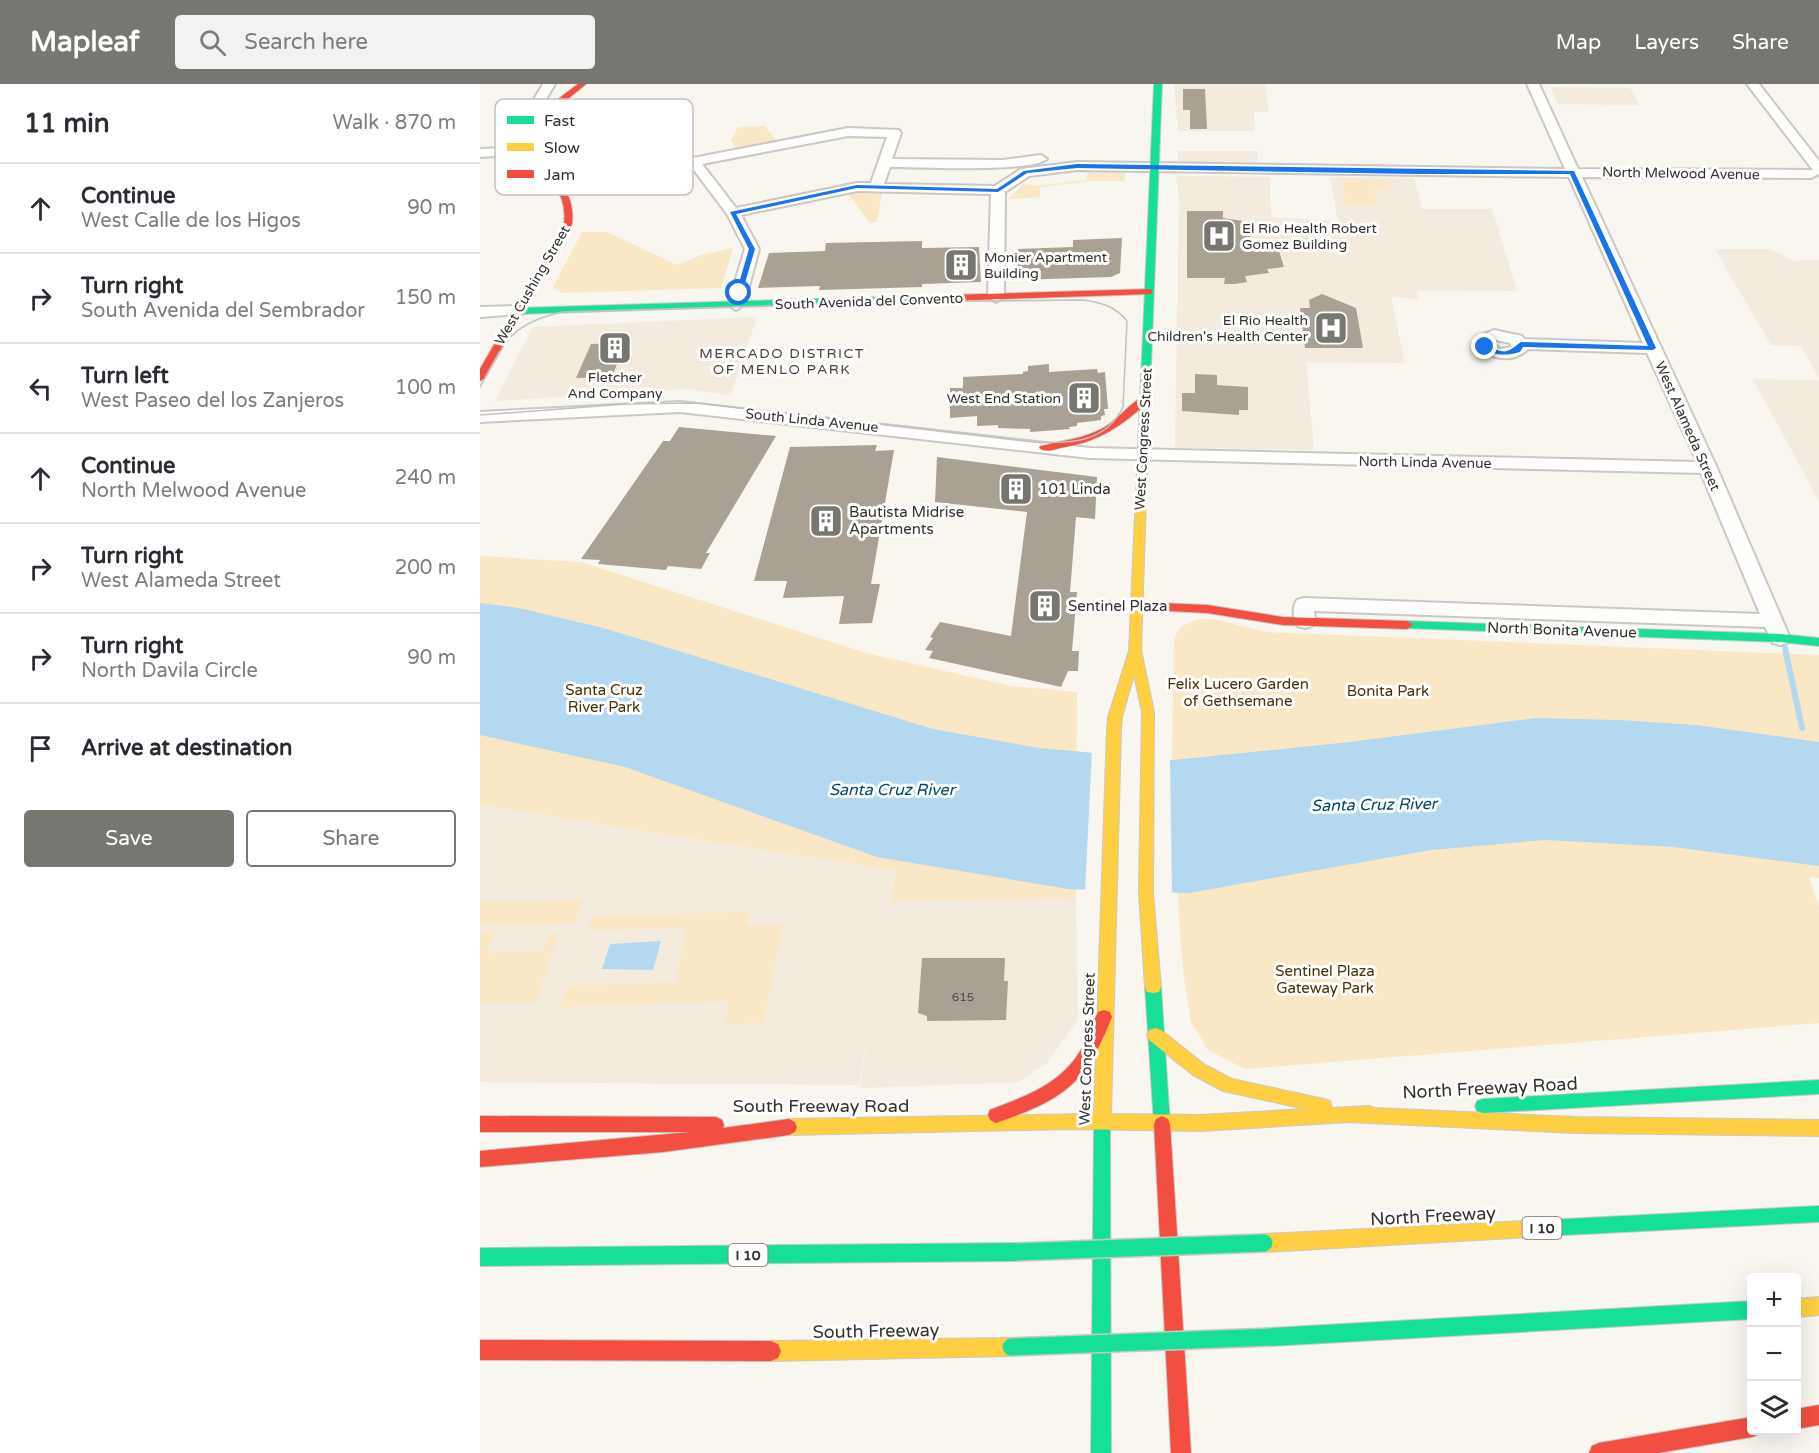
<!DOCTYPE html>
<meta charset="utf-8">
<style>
body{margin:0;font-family:"Varela Round",sans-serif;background:#f2f2f3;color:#2b2b33}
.controls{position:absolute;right:18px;bottom:18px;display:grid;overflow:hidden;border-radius:6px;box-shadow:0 6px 24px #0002}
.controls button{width:54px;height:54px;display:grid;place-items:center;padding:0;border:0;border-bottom:2px solid #e1e1e2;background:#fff;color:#2b2b33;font:30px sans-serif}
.stop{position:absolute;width:18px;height:18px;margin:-14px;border:4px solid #1a73e8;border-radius:50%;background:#fff}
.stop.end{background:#1a73e8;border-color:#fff;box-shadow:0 2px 6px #0008}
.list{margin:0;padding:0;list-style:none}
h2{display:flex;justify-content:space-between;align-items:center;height:78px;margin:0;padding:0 24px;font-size:26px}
h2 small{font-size:20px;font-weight:400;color:#7c7c81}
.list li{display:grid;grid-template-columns:39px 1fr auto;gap:18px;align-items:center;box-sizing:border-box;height:90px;padding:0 24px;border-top:2px solid #e1e1e2}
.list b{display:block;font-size:22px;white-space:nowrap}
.list p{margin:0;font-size:20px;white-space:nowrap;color:#7c7c81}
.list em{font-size:20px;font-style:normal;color:#7c7c81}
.actions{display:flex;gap:12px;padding:18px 24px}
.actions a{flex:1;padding:14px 0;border:2px solid #787671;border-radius:6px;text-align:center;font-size:21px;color:#787671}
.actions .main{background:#787671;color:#fff}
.icon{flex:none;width:33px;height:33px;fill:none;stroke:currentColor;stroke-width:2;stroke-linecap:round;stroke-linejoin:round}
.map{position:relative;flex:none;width:1339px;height:1369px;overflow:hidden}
header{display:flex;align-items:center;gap:36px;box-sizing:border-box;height:84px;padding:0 30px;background:#787671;color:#fff}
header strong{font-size:28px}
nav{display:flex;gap:33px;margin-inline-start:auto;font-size:21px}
.search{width:420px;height:54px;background:#f2f2f3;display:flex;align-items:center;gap:15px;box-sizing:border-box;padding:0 21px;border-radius:6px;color:#7c7c81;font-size:22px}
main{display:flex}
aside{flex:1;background:#fff}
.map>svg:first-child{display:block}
</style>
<header>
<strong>Mapleaf</strong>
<div class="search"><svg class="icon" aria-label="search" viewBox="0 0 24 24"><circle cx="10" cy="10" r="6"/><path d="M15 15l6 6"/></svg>Search here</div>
<nav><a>Map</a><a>Layers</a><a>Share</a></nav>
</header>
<main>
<aside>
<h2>11 min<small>Walk · 870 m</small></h2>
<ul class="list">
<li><svg class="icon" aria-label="ahead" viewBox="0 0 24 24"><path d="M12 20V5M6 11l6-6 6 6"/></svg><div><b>Continue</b><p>West Calle de los Higos</p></div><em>90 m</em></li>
<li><svg class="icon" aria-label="right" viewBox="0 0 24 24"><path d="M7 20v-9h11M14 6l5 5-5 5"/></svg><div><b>Turn right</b><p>South Avenida del Sembrador</p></div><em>150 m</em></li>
<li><svg class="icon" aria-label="left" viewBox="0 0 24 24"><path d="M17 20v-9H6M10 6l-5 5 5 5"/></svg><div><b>Turn left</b><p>West Paseo del los Zanjeros</p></div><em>100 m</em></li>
<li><svg class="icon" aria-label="ahead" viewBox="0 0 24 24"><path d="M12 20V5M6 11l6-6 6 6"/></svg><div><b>Continue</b><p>North Melwood Avenue</p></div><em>240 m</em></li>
<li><svg class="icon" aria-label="right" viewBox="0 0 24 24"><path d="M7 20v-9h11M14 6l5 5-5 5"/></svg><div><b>Turn right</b><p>West Alameda Street</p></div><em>200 m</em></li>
<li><svg class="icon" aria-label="right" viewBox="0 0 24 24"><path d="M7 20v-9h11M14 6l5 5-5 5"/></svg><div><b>Turn right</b><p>North Davila Circle</p></div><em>90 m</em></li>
<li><svg class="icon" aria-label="arrive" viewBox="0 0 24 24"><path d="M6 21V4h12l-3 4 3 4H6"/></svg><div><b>Arrive at destination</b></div></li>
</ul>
<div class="actions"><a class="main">Save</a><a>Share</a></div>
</aside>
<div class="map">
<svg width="1339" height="1369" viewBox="0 0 1339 1369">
<rect width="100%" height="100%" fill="#f9f5ef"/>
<!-- built -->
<path fill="#f2ebde" d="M694 0H785L789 28H774L775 47H698Z
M1070 3 1150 4 1160 21 1078 20Z
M698 67H778V78H697Z
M696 92 790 93 791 133 858 137 850 93 934 94 942 125H1012L1037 207 937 206 939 215 911 213 925 279 826 278 834 366 695 364 699 116Z
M1235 165H1291L1312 177 1339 176V294L1321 262 1291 261Z
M277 233 251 311 205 305 15 317 53 243Z
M1273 295 1339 296V417Z
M0 721 416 787 411 817 596 814 598 936 566 980 538 998 380 1004 388 951 379 1001 0 998Z"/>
<!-- green -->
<path fill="#fae7c6" d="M285 42 296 57 257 66 251 56 258 43Z
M609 85 646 86 644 97H611L560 103V113L528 115 543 100 557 102 606 96Z
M862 95 909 96 911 106H894L897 121H866Z
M402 109 397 138 390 139 368 110Z
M102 148H127L197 181 221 171 253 164 241 204 82 209 73 203Z
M0 472 101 478 386 569 531 602 597 608 596 814 411 817 416 787 0 721Z
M721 535H733L786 548 1339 571V794L1329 793 1339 824V939L765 985 728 966 711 938 703 887 699 834 692 672 694 557C697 542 708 538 721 535Z
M102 816 94 840 0 841V817Z
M269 828 266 841 303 842 283 939 245 940 249 917 80 923 88 902 195 898 207 844 108 846 112 832Z
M15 846 7 869 63 867 69 850H79L56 918H0V856L3 847Z"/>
<!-- water -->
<path fill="#b3d8f0" d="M0 519 39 524 127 545 453 645 559 664 693 676 870 658 1055 634 1138 636 1216 641 1339 658V782L1193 763 1065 756 951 766 709 809 588 805 397 773 145 683 0 651Z
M181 857 173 886 122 885 130 860Z"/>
<!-- pier -->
<path fill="#f9f5ef" d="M612 666 690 672 692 811 605 808Z"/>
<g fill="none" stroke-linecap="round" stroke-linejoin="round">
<!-- stream -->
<path stroke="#b3d8f0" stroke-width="6" d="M1305 564 1322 644"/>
</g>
<!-- building -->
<path fill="#a8a194" d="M703 5H725L727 45H710V26H703Z
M707 127H743V134L763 137 766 140 774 165 798 164 804 183 787 185 789 189 765 192 767 198 755 200H744L745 194H707Z
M642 154 640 189 631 193 534 196V170H537L538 165 593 163V156Z
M442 157V164L499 163 501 198 442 200V203L339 206 340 202 278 204 289 169 345 167 346 159Z
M842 210 876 224 883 264H825L820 224H830L829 216Z
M145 259 132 293 96 294 111 260Z
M569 280V288L617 285 618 289 625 288 628 325H624L625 331 621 332V336L597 339V342L589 343 590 345 550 348V345L518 344V341L497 342V332L470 334V304H483V293L543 290V288L548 287V282Z
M715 290 737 291V301L768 303V326H759V331L702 327V309H715Z
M199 343 296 352 226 469H230L221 485 188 482 186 486 118 480 120 476 101 475 183 357H190Z
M397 361 395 367 414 366 391 500H400L392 539 359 540 364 512 303 514 307 497H274L310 363Z
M457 373 617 393 615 435 596 433 590 508H597L592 567H599L598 587H588L581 603 449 574 453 567 445 566 453 554 450 553 460 538 531 552 547 428 455 418Z
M442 874H525L524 897H528L526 936 447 937V932L438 929Z"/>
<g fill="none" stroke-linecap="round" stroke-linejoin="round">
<defs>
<path id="street" d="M63 0H75L38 63 48 64 49 67 48 70 0 73V65L25 64Z
M1047 0H1059L1098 85 1333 86 1267 0H1279L1339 77V90L1331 94 1102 93 1237 384 1310 554 1307 559 1300 561 1293 559 1285 543 834 527 835 537 832 542 825 544 818 542C813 535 812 523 817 516L824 514 1280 530 1221 389 610 374 200 328 0 338V328L200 318 610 364 1217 378 1167 269 1048 265C1033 280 1007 276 995 259L997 253 1014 246 1042 252 1044 255 1163 259 1089 93 597 86 549 92 525 108 524 213 516 218 508 213 511 110 377 107 261 131 279 165 264 221 256 226 248 221 265 165 247 130 211 82 187 87 134 88 77 104 70 100 72 97 133 80 187 79 368 44 419 46 421 49 412 75 523 76 561 71 567 75C552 89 436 83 410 83L404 100 515 102 541 85 597 78 1085 85ZM368 52 407 53 391 99H377L256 124 222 80ZM1016 256 1030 259 1032 263 1020 265 1011 258Z
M37 222 42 224 45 227 42 230 0 233V223Z"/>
<path id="fast" d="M674 0H682L667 385 662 388 657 385Z
M435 212 438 213V217L37 230 32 227 37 224Z
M927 537 1300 550 1339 554V562L1300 558 923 544 921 541Z
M673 897 679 898 681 903 690 1040 688 1045 682 1048 676 1045 674 1040 665 903 667 898Z
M1339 996V1010L1003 1029 997 1027 995 1022 997 1017 1003 1015Z
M622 1029 628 1032 630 1037 631 1369H611L614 1037 616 1032Z
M1339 1122V1138L1066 1152 1060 1150 1057 1144 1060 1138 1066 1136Z
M536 1159 542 1162 545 1168 542 1174 536 1177 0 1182V1164Z
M1272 1217V1235L791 1262 784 1260 782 1253 784 1246 791 1244Z"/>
<path id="slow" d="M662 382 667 385 661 566 674 628 673 808 681 903 679 908 673 909 667 908 665 903 659 808 662 628 654 591 642 633 641 645 631 1030 721 1031 825 1025 743 1007 713 991 669 956 667 951 669 946 675 944 681 946 725 981 752 995 844 1015 850 1017 852 1024 889 1022 895 1024 1095 1033 1339 1036V1052L1095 1049 869 1038 721 1047 590 1045 309 1051 303 1048 301 1043 303 1038 309 1035 614 1030 627 645 628 633 649 567 657 385Z
M1066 1136 1072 1138 1075 1144 1072 1150 1066 1152 784 1168 778 1165 775 1159 778 1153 784 1150Z
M1339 1213V1231L1316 1233V1215Z
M531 1254 538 1256 540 1263 538 1270 531 1272 291 1277 284 1274 281 1267 284 1260 291 1257Z"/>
<path id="jam" d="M98 0H106L83 19 57 66C69 98 96 100 92 140L5 294 0 297V285L84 140C88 100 62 99 49 66L77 16Z
M669 205 672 206V210L435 218 430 215 435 212Z
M665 312 670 315 669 317C642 342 618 358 581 364 574 366 565 369 559 364L560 362C584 356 607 355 628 341 640 333 652 317 665 312Z
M655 518 727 521 803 533 927 537 933 541 927 545 803 541 727 529 651 525 649 522 651 519Z
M624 926 630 928 632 933C605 1001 584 1015 516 1039L510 1036 508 1031 510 1026C546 1012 580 1001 601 966 608 954 612 941 618 928Z
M0 1032 236 1033 242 1036 244 1041 243 1044 309 1035 315 1038 317 1043 315 1048 309 1051 183 1068 0 1083V1067L211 1048H0Z
M682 1032 688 1035 690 1040 711 1369H691L674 1040 676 1035Z
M0 1256 291 1257 298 1260 301 1267 298 1274 291 1277 0 1276Z
M1339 1321V1341L1316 1345V1325Z
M1272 1333V1346H1280L1279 1350 1272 1353 1178 1369H1109L1112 1362 1119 1359Z"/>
</defs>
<!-- street casing -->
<use href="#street" stroke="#cbc8c4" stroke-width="4"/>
<!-- fast casing -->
<use href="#fast" stroke="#cbc8c4" stroke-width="2"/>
<!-- slow casing -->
<use href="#slow" stroke="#cbc8c4" stroke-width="2"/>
<!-- jam casing -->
<use href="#jam" stroke="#cbc8c4" stroke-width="2"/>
<!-- street -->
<use href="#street" fill="#fefefd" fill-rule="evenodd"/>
<!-- fast -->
<use href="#fast" fill="#16e098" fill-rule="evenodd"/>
<!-- slow -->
<use href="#slow" fill="#ffcf43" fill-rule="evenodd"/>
<!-- jam -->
<use href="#jam" fill="#f24e42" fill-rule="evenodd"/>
<!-- tram -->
<path stroke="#c2c1bf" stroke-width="1.5" d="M0 303C24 259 30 239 83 228L415 218 604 216C622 219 635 222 647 237L643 323C626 359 589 360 553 358L216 319 146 320 0 331"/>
<defs>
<path id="fast-bridge" d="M536 1168 784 1159
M531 1263 791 1253"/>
</defs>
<!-- fast-bridge casing -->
<use href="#fast-bridge" stroke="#cbc8c4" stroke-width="20" stroke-linecap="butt"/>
<!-- fast-bridge -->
<use href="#fast-bridge" stroke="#16e098" stroke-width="17"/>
</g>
<!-- route -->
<path fill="#1a73e8" d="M597 80 1094 87 1176 264 1173 266 1043 263 1040 268C1026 272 1014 272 1001 263L1005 261C1025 269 1024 271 1041 258L1168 262 1090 90H937L597 84 547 89 518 108 377 104 256 130 275 165 262 209 259 211 256 209 269 165 250 128 377 101 517 105 544 87Z"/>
<!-- icons -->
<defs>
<symbol id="hospital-square" viewBox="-11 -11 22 22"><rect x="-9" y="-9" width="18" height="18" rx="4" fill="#787671" stroke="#fff"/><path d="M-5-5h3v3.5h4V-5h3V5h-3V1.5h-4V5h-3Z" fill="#fff"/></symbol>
<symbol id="building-square" viewBox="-11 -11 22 22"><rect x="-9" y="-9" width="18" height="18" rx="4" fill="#787671" stroke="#fff"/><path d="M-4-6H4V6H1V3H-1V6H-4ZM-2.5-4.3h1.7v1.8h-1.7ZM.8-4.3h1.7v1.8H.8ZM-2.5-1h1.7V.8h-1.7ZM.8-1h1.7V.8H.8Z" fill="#fff"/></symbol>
</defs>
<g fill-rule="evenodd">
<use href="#hospital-square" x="720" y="133" width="38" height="38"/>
<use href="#building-square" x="462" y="162" width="38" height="38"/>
<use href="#hospital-square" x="832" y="225" width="38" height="38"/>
<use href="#building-square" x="116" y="245" width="38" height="38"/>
<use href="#building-square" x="585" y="295" width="38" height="38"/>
<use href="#building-square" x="517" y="386" width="38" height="38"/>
<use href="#building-square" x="327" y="418" width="38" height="38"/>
<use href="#building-square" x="546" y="503" width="38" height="38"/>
</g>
<g text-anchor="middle" stroke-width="6" stroke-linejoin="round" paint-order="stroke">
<!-- number labels -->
<g font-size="12" fill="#504d47">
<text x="483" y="917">615</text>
</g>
<!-- far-street labels -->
<g font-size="14" fill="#33312d" stroke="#fff">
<text transform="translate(1201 89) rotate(1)" y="5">North Melwood Avenue</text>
<text transform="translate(52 201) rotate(-60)" y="5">West Cushing Street</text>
<text transform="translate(389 217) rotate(-2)" y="5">South Avenida del Convento</text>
<text transform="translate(332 336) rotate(6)" y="5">South Linda Avenue</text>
<text transform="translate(1208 342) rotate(66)" y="5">West Alameda Street</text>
<text transform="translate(663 355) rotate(-87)" y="5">West Congress Street</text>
<text transform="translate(945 378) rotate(1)" y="5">North Linda Avenue</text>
</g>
<!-- far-poi labels -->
<g font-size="14" fill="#33312d" stroke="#fff" text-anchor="start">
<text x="762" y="149">El Rio Health Robert<tspan x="762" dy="16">Gomez Building</tspan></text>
<text x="504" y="178">Monier Apartment<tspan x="504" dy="16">Building</tspan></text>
<text x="828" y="241" text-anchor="end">El Rio Health<tspan x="828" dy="16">Children's Health Center</tspan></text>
<text x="135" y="298" text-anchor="middle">Fletcher<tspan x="135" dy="16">And Company</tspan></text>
<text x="581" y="319" text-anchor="end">West End Station</text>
</g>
<!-- far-neighbourhood labels -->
<g font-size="14" letter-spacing="1.5" fill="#443f36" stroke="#fff">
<text x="302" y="274">MERCADO DISTRICT<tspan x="302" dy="16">OF MENLO PARK</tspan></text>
</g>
<!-- shield labels -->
<g fill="#fff" stroke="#706f6c" stroke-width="1.5">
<rect x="1042.5" y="1133" width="39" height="22" rx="4.5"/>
<rect x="248.5" y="1160" width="39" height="22" rx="4.5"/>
</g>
<g font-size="14" font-weight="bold" fill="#33312d">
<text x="1062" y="1149">I 10</text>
<text x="268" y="1176">I 10</text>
</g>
<!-- poi labels -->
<g font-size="15" fill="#33312d" stroke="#fff" text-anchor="start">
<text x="559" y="410">101 Linda</text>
<text x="369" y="433">Bautista Midrise<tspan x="369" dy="17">Apartments</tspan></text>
<text x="588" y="527">Sentinel Plaza</text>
</g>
<!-- street labels -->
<g font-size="15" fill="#33312d" stroke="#fff">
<text transform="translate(1082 546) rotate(2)" y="5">North Bonita Avenue</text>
<text transform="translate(607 965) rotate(-88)" y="5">West Congress Street</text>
</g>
<!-- park labels -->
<g font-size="15" fill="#473205" stroke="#fff">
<text x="758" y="605">Felix Lucero Garden<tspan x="758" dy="17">of Gethsemane</tspan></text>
<text x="124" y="611">Santa Cruz<tspan x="124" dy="17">River Park</tspan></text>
<text x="908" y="612">Bonita Park</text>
<text x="845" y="892">Sentinel Plaza<tspan x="845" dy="17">Gateway Park</tspan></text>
</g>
<!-- water labels -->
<g font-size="16" font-style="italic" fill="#00466a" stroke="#fff">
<text x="412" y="711">Santa Cruz River</text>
<text transform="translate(894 720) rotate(-1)" y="6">Santa Cruz River</text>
</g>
<!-- near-street labels -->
<g font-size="18" fill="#33312d" stroke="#fff">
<text transform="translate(1010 1004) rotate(-3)" y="6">North Freeway Road</text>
<text x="341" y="1028">South Freeway Road</text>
<text transform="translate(953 1132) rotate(-3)" y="6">North Freeway</text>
<text transform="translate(396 1247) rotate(-1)" y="6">South Freeway</text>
</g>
</g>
<!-- legend -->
<rect x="15" y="15" width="198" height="96" rx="9" fill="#fff" stroke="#c2c1c0" stroke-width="1.5"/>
<rect x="27" y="32" width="27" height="8" fill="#16e098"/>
<rect x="27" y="59" width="27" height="8" fill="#ffcf43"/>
<rect x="27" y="86" width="27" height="8" fill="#f24e42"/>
<g font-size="16" fill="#33312d">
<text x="64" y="42">Fast</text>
<text x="64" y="69">Slow</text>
<text x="64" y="96">Jam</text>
</g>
</svg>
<div class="controls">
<button>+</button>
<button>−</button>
<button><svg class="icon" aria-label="layers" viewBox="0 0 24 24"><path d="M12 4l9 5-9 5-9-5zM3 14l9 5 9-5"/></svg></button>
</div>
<div class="stop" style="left:259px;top:209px"></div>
<div class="stop end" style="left:1005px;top:263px"></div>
</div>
</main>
